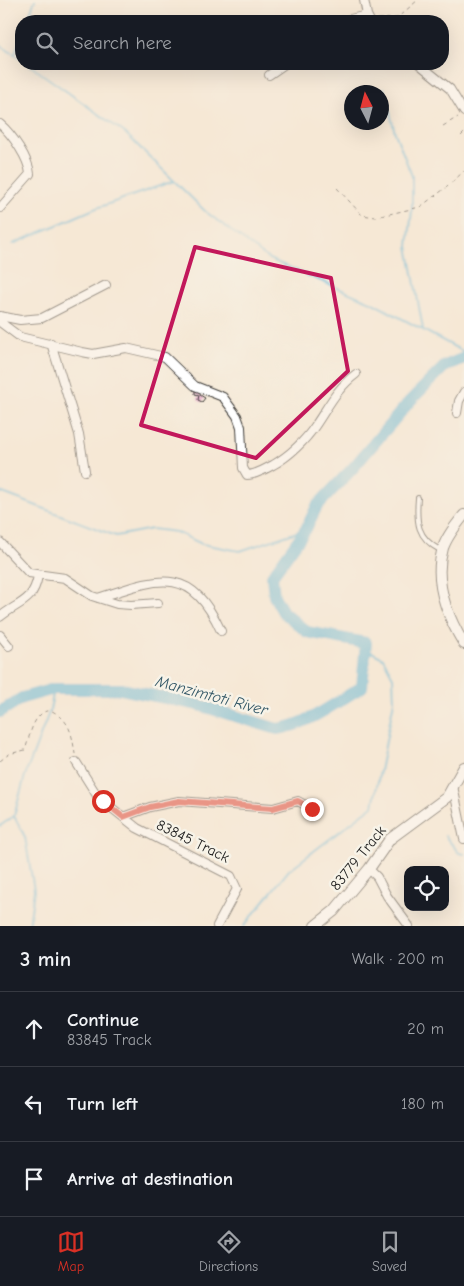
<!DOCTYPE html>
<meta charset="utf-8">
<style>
body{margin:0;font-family:"Comic Neue",sans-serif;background:#242831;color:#f1f3f6}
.controls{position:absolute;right:15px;bottom:15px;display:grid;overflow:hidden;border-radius:10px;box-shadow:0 5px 20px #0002}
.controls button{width:45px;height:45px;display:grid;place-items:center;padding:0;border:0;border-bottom:1px solid #363941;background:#171b24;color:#f1f3f6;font:25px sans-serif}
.compass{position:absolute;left:344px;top:85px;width:45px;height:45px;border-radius:50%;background:#171b24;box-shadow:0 5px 20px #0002;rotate:354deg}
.stop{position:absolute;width:15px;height:15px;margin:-11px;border:4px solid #d93025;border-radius:50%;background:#fff}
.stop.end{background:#d93025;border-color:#fff;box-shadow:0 1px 5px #0008}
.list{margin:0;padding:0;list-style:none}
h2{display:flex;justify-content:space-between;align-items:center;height:65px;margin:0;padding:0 20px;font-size:21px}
h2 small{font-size:16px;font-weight:400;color:#9ea1a6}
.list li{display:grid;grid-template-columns:32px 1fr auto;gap:15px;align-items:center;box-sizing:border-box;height:75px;padding:0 20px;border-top:1px solid #363941}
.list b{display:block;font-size:19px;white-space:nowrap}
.list p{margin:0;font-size:16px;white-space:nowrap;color:#9ea1a6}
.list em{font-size:16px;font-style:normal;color:#9ea1a6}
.icon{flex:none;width:28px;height:28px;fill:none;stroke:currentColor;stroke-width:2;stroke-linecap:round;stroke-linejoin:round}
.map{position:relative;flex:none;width:464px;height:926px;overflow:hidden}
.search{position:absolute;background:#171b24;box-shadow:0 5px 20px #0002;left:15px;right:15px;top:15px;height:55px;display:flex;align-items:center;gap:12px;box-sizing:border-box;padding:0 18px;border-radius:20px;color:#9ea1a6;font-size:19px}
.sheet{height:290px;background:#171b24}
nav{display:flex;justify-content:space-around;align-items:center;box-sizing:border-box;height:70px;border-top:1px solid #363941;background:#171b24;font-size:14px;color:#9ea1a6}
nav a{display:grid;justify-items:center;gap:2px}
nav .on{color:#d93025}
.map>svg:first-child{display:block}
</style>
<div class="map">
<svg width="464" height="926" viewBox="0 0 464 926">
<rect width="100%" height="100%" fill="#f7f3e8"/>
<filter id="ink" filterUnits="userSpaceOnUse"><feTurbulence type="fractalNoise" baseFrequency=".02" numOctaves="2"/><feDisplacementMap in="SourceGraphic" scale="10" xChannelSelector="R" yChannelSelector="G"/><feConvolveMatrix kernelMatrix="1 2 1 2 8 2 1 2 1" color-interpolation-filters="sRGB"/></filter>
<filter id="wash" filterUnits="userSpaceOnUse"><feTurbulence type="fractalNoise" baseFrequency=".0096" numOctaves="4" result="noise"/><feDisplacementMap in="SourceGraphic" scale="20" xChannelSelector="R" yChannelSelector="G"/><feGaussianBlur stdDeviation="1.12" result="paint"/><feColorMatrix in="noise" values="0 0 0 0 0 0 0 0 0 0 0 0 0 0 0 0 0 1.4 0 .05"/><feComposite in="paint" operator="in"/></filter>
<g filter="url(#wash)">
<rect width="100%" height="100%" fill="#f5e8d5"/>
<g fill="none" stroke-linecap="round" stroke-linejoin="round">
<!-- stream -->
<path stroke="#59b3d7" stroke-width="2" d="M27 21 35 0
M0 45 21 59
M15 54 21 36
M28 64 125 133 206 212 269 259 371 302 464 352
M384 88 395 133 412 176V210L408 246 423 329
M13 244 94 209 174 181
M0 492 116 536 152 529 176 532 202 544 240 551 306 529
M0 826 14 816
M445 836 459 853 464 854
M29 926 34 890 25 837 14 816 25 776 50 710 54 689
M244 926 289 870 373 806 394 701 393 677 383 658 366 649"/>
<!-- river -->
<path stroke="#59b3d7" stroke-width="12" d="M0 712 22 698 54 689H121L199 705 277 729C307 726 336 702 362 687L366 643 307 632 283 612 274 596 272 576 306 529 317 506 353 468 410 401 445 366 464 358"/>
</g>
<g id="blocks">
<!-- building -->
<path fill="#e297c3" d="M195 390 201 391 200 395 205 398 202 402 198 400 199 395 195 394Z"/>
</g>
</g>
<g filter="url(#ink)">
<use href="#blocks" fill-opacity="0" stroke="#3d3b38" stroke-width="1"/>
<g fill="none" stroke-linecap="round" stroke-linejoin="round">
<defs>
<path id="service" d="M418 498C416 522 417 538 440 550"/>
<path id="minor" d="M364 0 367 15 370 21
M342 21 367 15
M419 64 450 89 464 112
M269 75 285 64
M0 124C12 134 29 159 30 174L0 208
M0 316 20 320 42 318 106 285
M0 322 20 337 82 352 93 354 126 348 165 357 195 386 223 397 237 416 241 427 243 468 247 475C256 475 265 469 273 465 289 456 305 441 315 426 328 407 337 388 356 374
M51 343 79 434 85 471
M457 413 459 401 464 392
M0 542 29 573 65 578 92 596 117 604 131 605 158 603
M98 598C157 579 190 563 221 631
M0 617C18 602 33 603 38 576
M0 635 9 646
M76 762 98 797 137 828 231 876 237 889 217 926
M453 786 464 839
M123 817 150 807 179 801 273 808 298 801 312 809
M369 869 377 877 387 896 409 926"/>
<path id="tertiary" d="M464 515C456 525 447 536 443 548 433 581 447 616 464 644
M315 926 334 911 369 869 390 839 447 797 464 767"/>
</defs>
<!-- service casing -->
<use href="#service" stroke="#3d3b38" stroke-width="6"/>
<!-- minor casing -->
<use href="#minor" stroke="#3d3b38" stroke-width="10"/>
<!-- tertiary casing -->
<use href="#tertiary" stroke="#3d3b38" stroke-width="12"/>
<!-- path -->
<path stroke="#3d3b38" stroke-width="1" stroke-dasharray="4 4" stroke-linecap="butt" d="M378 19 397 18 418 0
M443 126 458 117
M461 136 464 133
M337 188 362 215 376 217 420 207 447 187 464 171
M0 761 9 754 25 750C30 737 32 713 50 710 70 719 72 734 75 754"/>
<!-- service -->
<use href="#service" stroke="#fff" stroke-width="4"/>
<!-- minor -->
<use href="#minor" stroke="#fff" stroke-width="8"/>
<!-- tertiary -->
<use href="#tertiary" stroke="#fff" stroke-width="10"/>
</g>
</g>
<g fill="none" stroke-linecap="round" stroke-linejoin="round" filter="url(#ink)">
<!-- route -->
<path stroke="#d93025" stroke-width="6" d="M103 801 123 817 150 807 179 801 273 808 298 801 312 809"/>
</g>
<!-- marked area -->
<path d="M0 0H464V926H0ZM195 247 331 278 348 371 256 458 141 425Z" fill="#f5e8d5" fill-opacity=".55" fill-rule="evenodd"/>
<path fill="none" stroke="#c2185b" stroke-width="4" stroke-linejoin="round" d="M195 247 331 278 348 371 256 458 141 425Z"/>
<g text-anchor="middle" stroke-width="5" stroke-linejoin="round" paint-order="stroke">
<!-- street labels -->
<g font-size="15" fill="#1c1c1c" stroke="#f7f3e8">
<text transform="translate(193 841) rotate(26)" y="5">83845 Track</text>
<text transform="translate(358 858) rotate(-51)" y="5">83779 Track</text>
</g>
<!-- water labels -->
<g font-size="16" font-style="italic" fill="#345867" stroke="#f7f3e8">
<text transform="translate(212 695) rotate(15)" y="6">Manzimtoti River</text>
</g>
</g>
</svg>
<div class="controls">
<button><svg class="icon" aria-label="locate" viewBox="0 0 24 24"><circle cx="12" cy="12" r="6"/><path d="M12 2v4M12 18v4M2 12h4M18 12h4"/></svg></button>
</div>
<svg class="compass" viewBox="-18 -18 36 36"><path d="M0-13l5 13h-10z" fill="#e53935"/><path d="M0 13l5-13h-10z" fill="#9ea1a6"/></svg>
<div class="stop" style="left:103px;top:801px"></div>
<div class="stop end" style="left:312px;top:809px"></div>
<div class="search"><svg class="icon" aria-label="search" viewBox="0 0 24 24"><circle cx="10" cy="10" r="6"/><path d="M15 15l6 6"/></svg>Search here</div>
</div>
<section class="sheet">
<h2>3 min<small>Walk · 200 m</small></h2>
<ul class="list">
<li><svg class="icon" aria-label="ahead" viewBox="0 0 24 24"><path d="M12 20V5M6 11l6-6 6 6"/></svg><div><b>Continue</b><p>83845 Track</p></div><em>20 m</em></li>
<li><svg class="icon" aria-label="left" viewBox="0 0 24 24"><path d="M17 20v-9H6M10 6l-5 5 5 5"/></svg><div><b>Turn left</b></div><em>180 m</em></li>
<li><svg class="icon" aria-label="arrive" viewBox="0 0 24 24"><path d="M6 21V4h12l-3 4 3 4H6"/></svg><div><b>Arrive at destination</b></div></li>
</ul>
</section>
<nav>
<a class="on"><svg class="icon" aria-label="map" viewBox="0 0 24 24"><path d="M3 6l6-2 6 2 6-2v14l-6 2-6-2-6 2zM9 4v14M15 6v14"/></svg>Map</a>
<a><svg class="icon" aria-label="directions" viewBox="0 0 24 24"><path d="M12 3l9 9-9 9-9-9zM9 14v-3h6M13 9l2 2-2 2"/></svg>Directions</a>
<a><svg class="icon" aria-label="saved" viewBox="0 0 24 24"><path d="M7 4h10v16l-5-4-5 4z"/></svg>Saved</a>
</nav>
